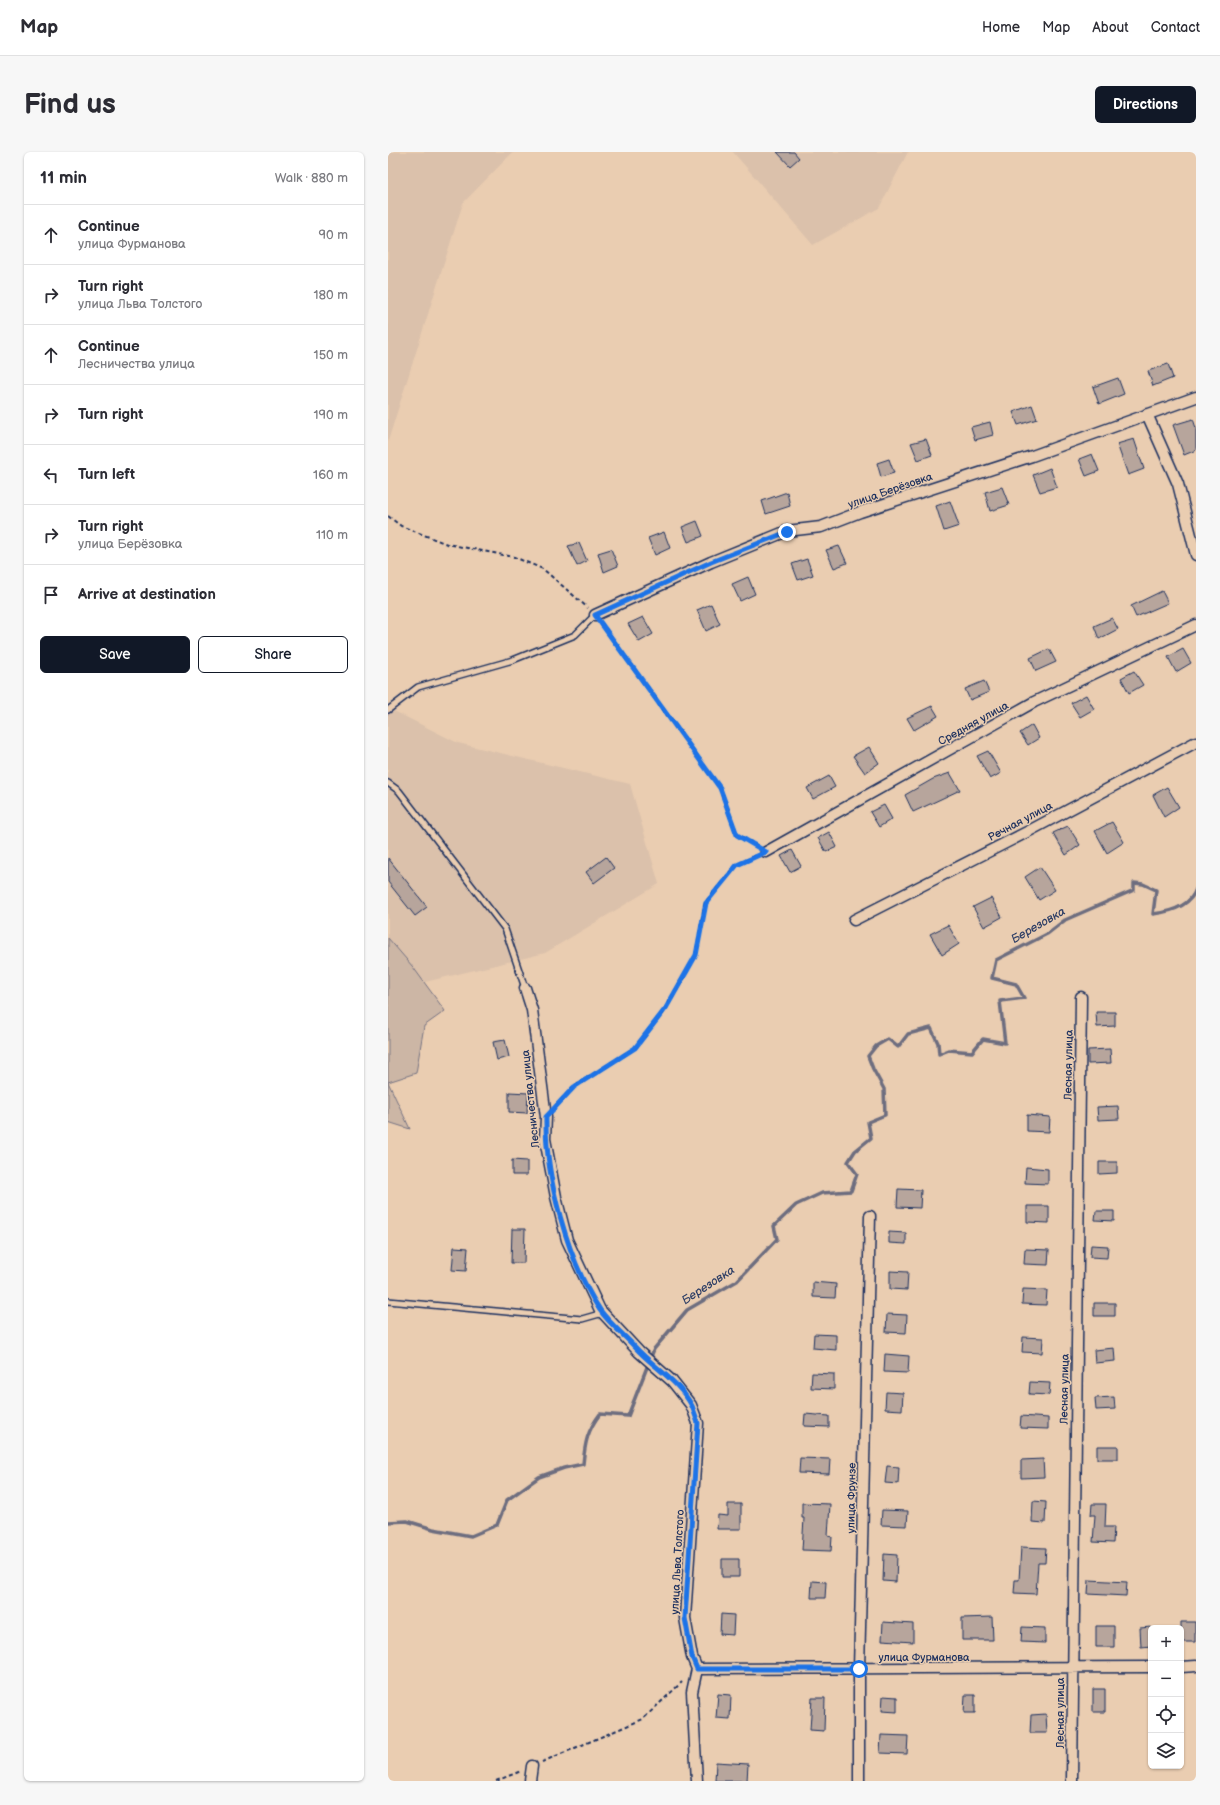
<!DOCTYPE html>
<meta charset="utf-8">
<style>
body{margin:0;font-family:"Balsamiq Sans",sans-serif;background:#f7f7f7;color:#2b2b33}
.controls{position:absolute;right:12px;bottom:12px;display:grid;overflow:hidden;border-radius:6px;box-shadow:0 1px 3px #0004}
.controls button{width:36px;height:36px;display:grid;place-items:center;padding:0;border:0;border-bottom:1px solid #e1e1e2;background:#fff;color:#2b2b33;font:20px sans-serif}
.stop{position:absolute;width:12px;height:12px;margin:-9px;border:3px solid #1a73e8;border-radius:50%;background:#fff}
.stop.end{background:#1a73e8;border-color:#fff;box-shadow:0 1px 4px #0008}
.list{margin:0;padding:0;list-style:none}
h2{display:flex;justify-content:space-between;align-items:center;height:52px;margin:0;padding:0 16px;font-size:17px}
h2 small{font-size:13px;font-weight:400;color:#7c7c81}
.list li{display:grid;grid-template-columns:26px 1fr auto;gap:12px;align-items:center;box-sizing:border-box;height:60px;padding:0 16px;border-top:1px solid #e1e1e2}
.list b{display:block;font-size:15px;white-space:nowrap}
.list p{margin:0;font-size:13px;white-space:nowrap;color:#7c7c81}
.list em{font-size:13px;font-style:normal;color:#7c7c81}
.actions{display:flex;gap:8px;padding:12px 16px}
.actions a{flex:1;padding:9px 0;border:1px solid #111827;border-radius:6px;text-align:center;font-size:14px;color:#111827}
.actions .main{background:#111827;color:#fff}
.icon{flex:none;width:22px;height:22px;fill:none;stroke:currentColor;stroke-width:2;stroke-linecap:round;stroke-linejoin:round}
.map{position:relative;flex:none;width:808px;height:1629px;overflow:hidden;border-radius:6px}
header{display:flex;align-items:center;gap:24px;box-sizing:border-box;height:56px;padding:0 20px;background:#fff;border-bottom:1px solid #e1e1e2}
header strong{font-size:19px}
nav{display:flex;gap:22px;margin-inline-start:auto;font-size:14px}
.intro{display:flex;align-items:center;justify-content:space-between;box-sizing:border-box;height:96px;padding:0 24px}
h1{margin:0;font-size:28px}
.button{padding:10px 18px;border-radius:6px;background:#111827;color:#fff;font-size:14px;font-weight:700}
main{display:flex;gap:24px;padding:0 24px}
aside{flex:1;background:#fff;border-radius:6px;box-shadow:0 1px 3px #0004}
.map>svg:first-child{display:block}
</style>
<header>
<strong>Map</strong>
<nav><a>Home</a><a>Map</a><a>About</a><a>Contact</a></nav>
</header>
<div class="intro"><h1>Find us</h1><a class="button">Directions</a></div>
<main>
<aside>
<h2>11 min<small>Walk · 880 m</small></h2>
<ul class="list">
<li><svg class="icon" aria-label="ahead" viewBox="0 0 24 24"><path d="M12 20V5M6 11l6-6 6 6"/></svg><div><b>Continue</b><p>улица Фурманова</p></div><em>90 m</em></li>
<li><svg class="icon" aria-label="right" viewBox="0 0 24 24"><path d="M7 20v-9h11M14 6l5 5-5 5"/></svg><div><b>Turn right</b><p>улица Льва Толстого</p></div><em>180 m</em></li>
<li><svg class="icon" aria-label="ahead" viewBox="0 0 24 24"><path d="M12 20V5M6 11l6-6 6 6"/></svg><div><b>Continue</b><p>Лесничества улица</p></div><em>150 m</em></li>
<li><svg class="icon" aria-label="right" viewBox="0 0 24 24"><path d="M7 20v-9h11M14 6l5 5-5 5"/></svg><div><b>Turn right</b></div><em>190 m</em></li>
<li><svg class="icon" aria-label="left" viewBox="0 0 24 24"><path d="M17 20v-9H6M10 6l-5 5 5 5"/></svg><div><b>Turn left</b></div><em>160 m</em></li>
<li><svg class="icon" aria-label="right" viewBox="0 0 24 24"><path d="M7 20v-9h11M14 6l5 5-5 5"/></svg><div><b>Turn right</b><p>улица Берёзовка</p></div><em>110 m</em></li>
<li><svg class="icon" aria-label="arrive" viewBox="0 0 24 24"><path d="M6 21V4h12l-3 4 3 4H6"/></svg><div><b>Arrive at destination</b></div></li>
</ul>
<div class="actions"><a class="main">Save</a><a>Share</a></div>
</aside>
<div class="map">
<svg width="808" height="1629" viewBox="0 0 808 1629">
<rect width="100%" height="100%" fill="#eacdb1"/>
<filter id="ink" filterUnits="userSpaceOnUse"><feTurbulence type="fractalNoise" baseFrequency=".025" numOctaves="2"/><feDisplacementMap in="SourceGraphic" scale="8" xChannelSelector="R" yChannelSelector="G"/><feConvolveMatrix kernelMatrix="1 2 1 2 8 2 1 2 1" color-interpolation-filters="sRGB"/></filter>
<g filter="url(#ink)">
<!-- built -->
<path fill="#dbc1ab" d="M0 0H125L75 51 0 289Z
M345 0H520L491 56 425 93Z
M0 556 70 591 242 632 271 732 157 801 0 839Z"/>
<!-- green -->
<path fill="#ccb6a5" stroke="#747282" d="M0 786 25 815 57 859 36 874 28 921 0 930Z
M0 930 22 977 0 970Z"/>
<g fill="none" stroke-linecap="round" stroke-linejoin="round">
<!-- stream -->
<path stroke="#6d6d7f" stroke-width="3.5" d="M0 1370 19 1369 45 1377 83 1384 109 1373 119 1348 151 1325 176 1316 195 1312C197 1291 199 1279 212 1262L240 1264 266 1197 299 1158 349 1129 389 1087 386 1074 408 1053 434 1041 463 1039 469 1022 460 1010 467 999 483 986 480 970 497 963 496 937 485 917 480 904 488 894 500 887 510 895 520 882 543 876 550 891 551 902 561 898 584 900 595 887 617 891 612 849 636 846 628 832 604 826 608 808 659 782 677 768 746 738V731L755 732 768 738 765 762C782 760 802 755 808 737"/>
</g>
<!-- building -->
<path fill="#b7a59c" stroke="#1b2f5e" d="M389 0H406L411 6 402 14Z
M780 212 785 226 765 234 760 219Z
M730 226 736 242 711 252 705 235Z
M644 253 649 267 630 273 625 260Z
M805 267 808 276V298L796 303 785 273Z
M602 270 605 283 587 288 583 275Z
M538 287 544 303 530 308 523 291Z
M746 287 756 317 740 323 729 292Z
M704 302 711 319 698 324 691 307Z
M501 307 506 321 493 325 489 311Z
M662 316 669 335 652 340 645 323Z
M614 335 621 353 602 359 597 340Z
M399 340 402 354 378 362 374 349Z
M562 349 571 374 556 379 548 354Z
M309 369 315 384 300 390 294 375Z
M276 380 282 396 267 403 260 386Z
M191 391 199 409 189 414 180 394Z
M451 394 459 411 446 416 438 398Z
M223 397 230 414 216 420 210 401Z
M419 407 425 423 410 428 404 412Z
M360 425 367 442 352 449 344 432Z
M774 439 780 451 748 465 743 454Z
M323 452 332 472 318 479 309 458Z
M255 465 265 482 251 490 240 472Z
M724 466 730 477 711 487 706 474Z
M661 497 668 510 648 519 642 506Z
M795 497 803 511 788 520 780 505Z
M746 519 755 533 741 541 733 526Z
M596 529 601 540 582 548 577 537Z
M698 543 706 557 692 565 683 551Z
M544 554 550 564 526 578 519 566Z
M644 573 651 586 640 593 632 581Z
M481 595 491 611 477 621 465 604Z
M600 599 613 621 602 627 589 604Z
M562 621 572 638 525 660 517 643 545 627Z
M441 624 447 635 425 647 419 636Z
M779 635 791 655 776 665 765 643Z
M496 653 504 667 491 675 482 660Z
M724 670 736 690 719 701 707 679Z
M680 674 692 693 678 703 665 681Z
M441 680 449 695 438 700 430 686Z
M404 698 413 714 402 720 393 704Z
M218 705 226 716 206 731 198 720Z
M0 706 39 755 27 764 0 730Z
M652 715 667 738 651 748 637 725Z
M603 746 614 765 596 775 585 755Z
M560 773 571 792 554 803 542 782Z
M708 860H727V874L709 875Z
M117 888 121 905 109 908 105 890Z
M722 897 723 911 700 912V898Z
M121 940 140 941 139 961 121 960Z
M730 954 731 967 710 968 709 955Z
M639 963 662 965 661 980 639 979Z
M124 1008 139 1009V1023H124Z
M711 1010H729V1021L711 1022Z
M638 1015 660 1017V1032L637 1031Z
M510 1037 533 1038 532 1056 509 1055Z
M639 1054H661V1071L639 1070Z
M708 1059H726V1069L707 1068Z
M124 1077H137L136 1111H123Z
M501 1080 518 1081V1092L501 1091Z
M703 1093 720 1094 719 1106 702 1105Z
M66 1095 80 1096 78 1119 64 1118Z
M637 1097 661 1098 660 1113 636 1112Z
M502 1119 520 1120 519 1138 502 1137Z
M425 1130 448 1132 447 1146 425 1145Z
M635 1137 659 1138 658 1153 634 1152Z
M706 1151H727V1164H706Z
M499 1162 519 1163 518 1181 498 1180Z
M426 1182 448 1183V1198L425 1196Z
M635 1185 655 1186 654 1201 634 1200Z
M726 1196 727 1209 707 1211 706 1198Z
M497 1202 521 1204 520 1221 496 1220Z
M424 1221 446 1222V1237L423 1236Z
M642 1230 662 1231 661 1243 641 1242Z
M498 1240 515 1241 514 1258 497 1257Z
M726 1245 727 1257 708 1258 707 1246Z
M417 1262 441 1264V1275L416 1274Z
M633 1264 660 1266V1277L632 1276Z
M709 1294H730V1307H709Z
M412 1306 442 1307 441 1322 411 1321Z
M655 1307 656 1325 633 1326V1308Z
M499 1314 511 1315 510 1332 497 1331Z
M645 1349 658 1350 657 1371 644 1370Z
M414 1351 442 1352 440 1384 444 1385 443 1399 414 1398 416 1366H414Z
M340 1352H353V1377H329L330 1363 340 1364Z
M704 1352H718L717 1375H726L725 1391 705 1390 707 1363H703Z
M494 1358 520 1359 519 1374 493 1373Z
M633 1395 658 1396 657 1411H650L648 1442 626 1441 627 1428H631Z
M496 1402 509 1403 508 1430 495 1429Z
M334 1407H351V1425H334Z
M701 1428 739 1430 738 1444 700 1442Z
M424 1429 438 1430 437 1446H423Z
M333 1462 346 1463 345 1483 332 1482Z
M604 1465 605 1488H574V1466Z
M495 1470 525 1472V1490L494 1488Z
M793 1470H807V1490H793Z
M708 1474H726V1495H708Z
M634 1475 657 1476V1491L633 1490Z
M763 1475V1494L753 1495 752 1476Z
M705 1537H717V1560H705Z
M330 1542 343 1543 342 1567 328 1566Z
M577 1543H587V1561H576Z
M495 1544 509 1545V1560L494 1559Z
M424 1546H437L436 1579 422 1578Z
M658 1562 659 1581H642L643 1563Z
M493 1583 520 1584 519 1602 492 1601Z
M328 1610 360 1612 359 1629H327Z"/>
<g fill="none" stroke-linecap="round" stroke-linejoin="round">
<defs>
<path id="service" d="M0 558 30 535 125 508 187 483 207 463
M0 631 11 639 117 777 137 836
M0 1149 194 1167 215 1161"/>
<path id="minor" d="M759 262 790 332 808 403
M207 463 323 410 399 379 433 375 472 360 644 304 808 245
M378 700 646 550 808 473
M466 768 641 679 808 590
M137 836 144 858 158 965 157 987 168 1045 179 1088 212 1158 251 1200 284 1229 303 1253 310 1271 297 1466 304 1505 309 1517 304 1540 309 1629
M793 1515 808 1514
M309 1517 763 1515
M142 1629 144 1614
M471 1629V1517L482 1064
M684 1629 693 845"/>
</defs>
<!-- service casing -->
<use href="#service" stroke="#1b2f5e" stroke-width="8"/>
<!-- minor casing -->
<use href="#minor" stroke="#1b2f5e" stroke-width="13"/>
<!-- path -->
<path stroke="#1b2f5e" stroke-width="2" stroke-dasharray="4 3" stroke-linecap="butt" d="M0 364 13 374 59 392 126 405 155 417 200 456
M213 471 332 636 349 683 369 694
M168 954 186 935 247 896 278 856 308 803 317 751 349 713 368 704
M154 1610 255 1567 294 1530
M108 1629 133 1619"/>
<!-- service -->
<use href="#service" stroke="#eacdb1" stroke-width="5"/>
<!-- minor -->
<use href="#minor" stroke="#eacdb1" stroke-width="10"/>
</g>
</g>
<g fill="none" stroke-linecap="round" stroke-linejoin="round" filter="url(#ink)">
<!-- route -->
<path stroke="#1a73e8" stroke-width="5" d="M399 380 323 410 207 463 332 636 349 683 378 700 349 713 318 751 308 803 278 856 247 896 186 935 158 965C157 1024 179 1108 212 1158 221 1171 236 1183 247 1195 265 1215 291 1229 304 1254 306 1259 308 1265 310 1271L297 1466 304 1505 309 1517H471"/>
</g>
<g text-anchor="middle" stroke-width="3" stroke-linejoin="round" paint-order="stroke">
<!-- street labels -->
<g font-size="11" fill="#1b2f5e" stroke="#eacdb1">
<text transform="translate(502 338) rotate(-19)" y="4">улица Берёзовка</text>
<text transform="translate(585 571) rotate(-29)" y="4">Средняя улица</text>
<text transform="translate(632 669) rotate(-28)" y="4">Речная улица</text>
<text transform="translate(680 913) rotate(-89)" y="4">Лесная улица</text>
<text transform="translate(142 947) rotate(-96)" y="4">Лесничества улица</text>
<text transform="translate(676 1237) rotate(-89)" y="4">Лесная улица</text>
<text transform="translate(463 1346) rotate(-89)" y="4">улица Фрунзе</text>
<text transform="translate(289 1410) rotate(-87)" y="4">улица Льва Толстого</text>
<text x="536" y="1509">улица Фурманова</text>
<text transform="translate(672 1561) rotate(-90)" y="4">Лесная улица</text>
</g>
<!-- water labels -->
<g font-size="12" font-style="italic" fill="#2f3f66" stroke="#eacdb1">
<text transform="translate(650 773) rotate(-30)" y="4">Березовка</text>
<text transform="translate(320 1133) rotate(-33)" y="4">Березовка</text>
</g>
</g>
</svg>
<div class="controls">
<button>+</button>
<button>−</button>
<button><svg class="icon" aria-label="locate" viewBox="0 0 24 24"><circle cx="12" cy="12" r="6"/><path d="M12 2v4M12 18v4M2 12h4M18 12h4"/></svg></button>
<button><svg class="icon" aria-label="layers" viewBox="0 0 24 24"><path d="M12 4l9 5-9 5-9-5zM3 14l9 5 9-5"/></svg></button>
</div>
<div class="stop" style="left:471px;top:1517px"></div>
<div class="stop end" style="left:399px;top:380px"></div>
</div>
</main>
